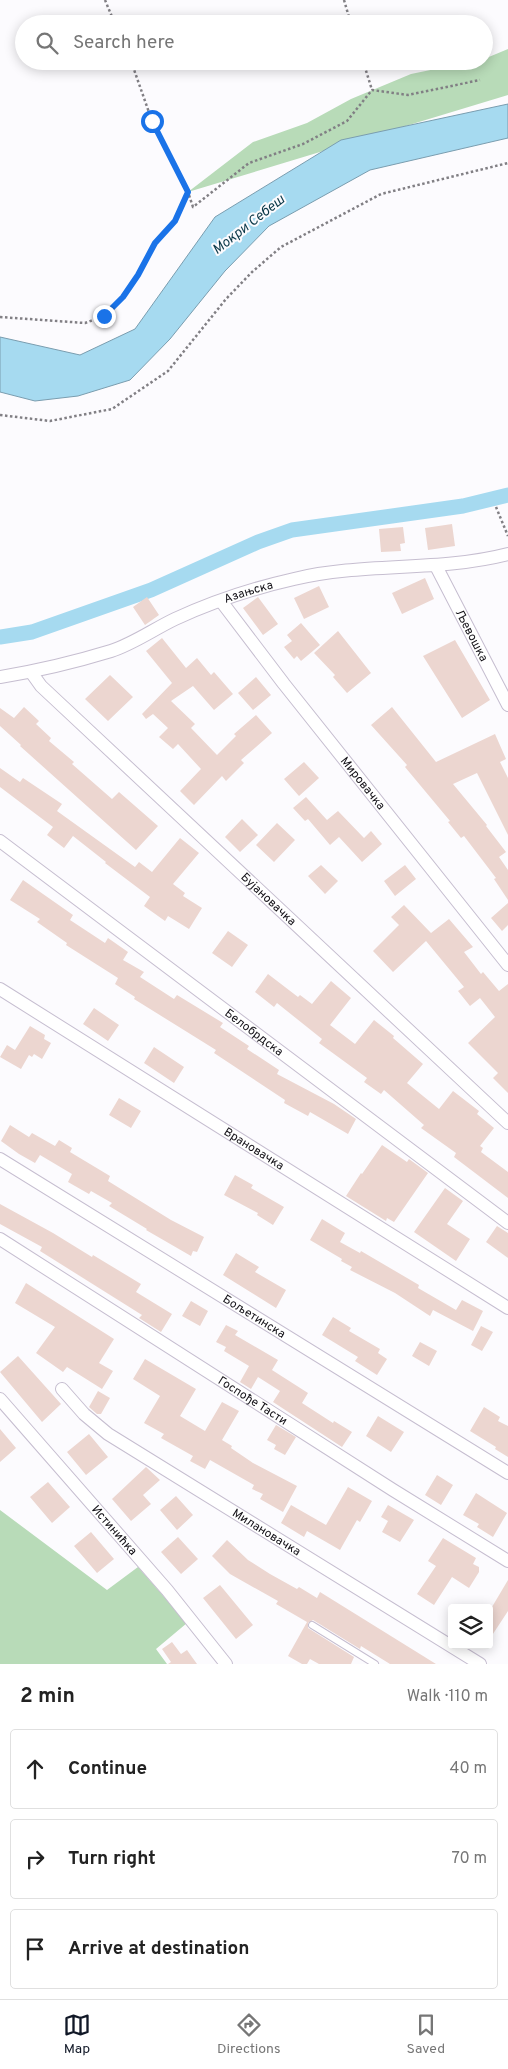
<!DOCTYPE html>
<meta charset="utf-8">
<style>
body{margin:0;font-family:Overpass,sans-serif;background:#f2f2f2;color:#222}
.controls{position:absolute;right:15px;bottom:15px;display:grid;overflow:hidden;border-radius:5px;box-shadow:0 2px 12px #0003}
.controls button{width:45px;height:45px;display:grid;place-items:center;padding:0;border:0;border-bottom:1px solid #e0e0e0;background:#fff;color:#222;font:25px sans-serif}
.stop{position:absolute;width:15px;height:15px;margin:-11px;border:4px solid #1a73e8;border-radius:50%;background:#fff}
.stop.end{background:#1a73e8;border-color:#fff;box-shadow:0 1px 5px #0008}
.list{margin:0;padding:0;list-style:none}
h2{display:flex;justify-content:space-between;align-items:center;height:65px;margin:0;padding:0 20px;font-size:21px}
h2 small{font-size:16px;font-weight:400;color:#767676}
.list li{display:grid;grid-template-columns:32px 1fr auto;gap:15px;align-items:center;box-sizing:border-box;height:80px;margin:0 10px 10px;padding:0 10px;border:1px solid #e0e0e0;border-radius:5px}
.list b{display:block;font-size:19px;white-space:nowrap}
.list em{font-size:16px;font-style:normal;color:#767676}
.icon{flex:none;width:28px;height:28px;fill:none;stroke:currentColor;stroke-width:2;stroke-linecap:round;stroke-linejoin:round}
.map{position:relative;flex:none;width:508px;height:1664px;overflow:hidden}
.search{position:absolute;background:#fff;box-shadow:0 2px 12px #0003;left:15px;right:15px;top:15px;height:55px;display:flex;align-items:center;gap:12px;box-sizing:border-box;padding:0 18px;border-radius:28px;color:#767676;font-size:19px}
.sheet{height:335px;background:#fff}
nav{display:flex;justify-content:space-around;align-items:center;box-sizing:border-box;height:70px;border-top:1px solid #e0e0e0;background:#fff;font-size:14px;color:#767676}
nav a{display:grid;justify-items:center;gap:2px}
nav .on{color:#111827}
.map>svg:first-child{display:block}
</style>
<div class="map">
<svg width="508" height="1664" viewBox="0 0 508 1664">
<rect width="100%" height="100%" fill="#fcfbfe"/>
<!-- green -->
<path fill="#b8dbb8" d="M508 49V95L188 192 253 142 307 123 351 99 411 74 474 61H484V59Z
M0 1510 107 1590 138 1567 187 1623 156 1649 167 1664H0Z"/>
<!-- water -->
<path fill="#a6daf0" stroke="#7a9daf" d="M508 104V138L370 170 269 226 225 271 170 339 130 380 78 396 35 401 0 392V337L80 355 135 329 215 217 341 140Z"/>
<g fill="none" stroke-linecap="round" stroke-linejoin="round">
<!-- canal -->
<path stroke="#a6daf0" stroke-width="15" d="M0 637 32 632 151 590 258 542 292 530 463 506 508 495"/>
</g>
<!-- building -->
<path fill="#ecd6d0" d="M452 524 455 546 428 550 425 528Z
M403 527 405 543 400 544 401 551 381 552 379 529Z
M425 578 434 599 402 614 392 593Z
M319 586 329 607 304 619 294 598Z
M147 597 159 615 145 625 133 607Z
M258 597 278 624 263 635 243 608Z
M301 623 320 645 301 661 297 656 294 659 284 647 292 641 287 635Z
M338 631 371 673 347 693 333 677 335 675 314 653Z
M162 638 186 668 197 658 211 675 214 672 233 694 214 710 193 686 171 701 195 724 191 728 217 755 236 736 234 734 256 715 272 733 241 760 244 763 226 781 222 776 194 805 180 791 201 769 178 744 173 749 159 737 168 728 153 714 146 719 142 714 172 683 146 651Z
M455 640 490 700 462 718 423 656Z
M110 675 133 697 108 721 85 699Z
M256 677 271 695 253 710 238 693Z
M24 707 39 721 36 724 51 738 49 741 74 762 72 764 112 799 119 792 158 826 136 850 20 746 21 745 0 726V708L14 718Z
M392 707 436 762 495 734 506 759 500 762 508 778V835L477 773 453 784 487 825 486 826 506 852 499 857 508 870V900L494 879 496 878 464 836 461 838 448 822 450 821 405 767 407 765 371 725Z
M304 762 319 778 299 796 284 779Z
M0 768 20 782 23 778 62 804 57 811 135 867 139 862 152 872 180 838 199 853 173 884 185 893 183 896 202 908 189 929 168 916 165 921 144 906 150 897 105 863 106 862 73 836 64 848 47 835 53 827 0 787Z
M306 797 327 820 338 811 364 838 371 831 382 844 362 862 339 837 330 845 308 819 305 821 293 808Z
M242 819 258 835 240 852 225 837Z
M277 823 295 840 274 862 256 845Z
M321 865 338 881 325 894 308 876Z
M405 865 416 879 395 896 384 881Z
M23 880 73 915 70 920 105 943 108 938 128 952 123 960 144 972 140 977 174 999 177 995 223 1023 220 1027 249 1046 247 1049 279 1070 277 1074 334 1104 356 1119 348 1134 310 1112 308 1116 284 1103 285 1100 214 1053 216 1050 134 999 135 997 115 984 118 978 66 945 67 943 37 922 40 919 10 900Z
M508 903V925L502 931 491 918Z
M404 905 431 933 449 919 473 947 464 952 481 974 483 972 499 991 508 984V1093L493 1078 498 1073 468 1043 495 1017 480 998 470 1006 458 991 464 987 426 941 393 972 373 951 399 925 391 917Z
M228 931 248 945 232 967 212 953Z
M268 974 298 997 300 995 312 1004 331 981 351 998 330 1025 355 1044 374 1020 394 1036 393 1038 423 1064 407 1083 439 1109 453 1091 479 1111 477 1114 494 1128 480 1146 483 1148 481 1152 508 1172V1198L454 1157 456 1153 421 1128 424 1125 384 1090 381 1094 364 1082 367 1078 319 1043 322 1039 277 1003 274 1007 255 992Z
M94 1008 119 1025 108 1041 83 1024Z
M30 1026 45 1035 44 1039 51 1043 42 1059 34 1054 32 1057 29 1055 21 1069 0 1057 7 1045 15 1050Z
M154 1047 184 1067 174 1083 144 1063Z
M119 1098 141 1111 131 1128 109 1115Z
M10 1125 29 1137 32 1133 55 1146 59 1140 72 1148 70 1152 110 1176 108 1181 171 1220 204 1237 197 1252 193 1251 191 1256 146 1230 147 1229 109 1206 112 1203 91 1191 89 1194 68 1182 72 1174 40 1155 35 1163 19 1154 1 1141Z
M382 1145 407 1162 409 1159 428 1173 394 1222 387 1218 386 1221 346 1196 361 1173 362 1174Z
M235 1175 253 1185 251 1188 284 1207 273 1225 257 1215 258 1213 224 1195Z
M445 1188 463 1201 447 1224 470 1239 456 1261 414 1232Z
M0 1204 53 1233 92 1257 93 1255 141 1284 136 1292 172 1314 161 1332 139 1318 142 1315 40 1251 42 1247 0 1224Z
M322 1219 345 1233 340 1242 360 1253 361 1251 419 1285 418 1288 456 1310 462 1300 483 1311 473 1331 433 1310 430 1316 395 1293 350 1270 352 1267 341 1261 342 1259 310 1240Z
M497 1226 508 1233V1258L486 1242Z
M236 1253 259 1267 255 1272 286 1290 276 1308 223 1275Z
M26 1283 114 1339 99 1363 113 1371 102 1389 67 1367 63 1372 36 1353 55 1327 15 1303Z
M191 1301 208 1311 200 1326 182 1316Z
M333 1317 351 1328 349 1331 380 1349 378 1353 387 1359 377 1375 355 1361 358 1357 322 1335Z
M226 1325 238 1331 235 1335 278 1360 272 1370 308 1393 302 1403 333 1423 334 1421 352 1432 342 1447 273 1402 280 1391 258 1377 251 1389 240 1382 249 1366 224 1351 226 1347 216 1342Z
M481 1326 493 1332 482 1351 471 1345Z
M420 1342 437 1351 429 1366 412 1356Z
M18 1356 61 1404 42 1422 0 1372Z
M145 1359 196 1389 180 1416 205 1431 222 1402 239 1411 222 1440 232 1446 231 1448 253 1463 297 1486 283 1512 260 1499 263 1494 252 1489 254 1485 210 1460 205 1469 190 1461 193 1456 161 1438 164 1434 144 1423 160 1396 133 1379Z
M98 1391 110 1398 101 1414H97L89 1407Z
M484 1407 500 1417 498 1421 508 1426V1457L495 1449 496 1447 470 1431Z
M378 1416 404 1432 391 1452 366 1436Z
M276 1425 296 1437 285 1455 274 1449 276 1445 267 1440Z
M0 1429 16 1448 0 1462Z
M89 1434 108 1457 86 1475 67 1452Z
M146 1467 160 1480 143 1495 151 1504 131 1521 112 1499Z
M437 1475 453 1485 441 1505 425 1495Z
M48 1482 70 1507 52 1523 30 1497Z
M348 1487 372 1501 360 1522 357 1520 340 1550 307 1531 304 1537 281 1523 291 1505 326 1525Z
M476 1493 507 1513 493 1537 477 1527 479 1524 463 1515Z
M176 1496 193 1515 177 1530 160 1510Z
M388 1505 414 1520 400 1542 382 1532 388 1521 381 1517Z
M91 1532 114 1559 97 1573 74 1546Z
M178 1537 198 1559 181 1574 161 1552Z
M443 1538 476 1558 473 1564 479 1567V1572L469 1588 452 1577 434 1605 417 1594 436 1566 428 1561Z
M227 1540 248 1560 270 1574 297 1589 299 1587 317 1598 320 1592 436 1664H390L361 1646 360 1649 313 1620 308 1623V1628L354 1657 351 1664H319L310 1659 307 1664H302L288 1656 307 1622 276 1604 278 1601 230 1574 212 1556Z
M508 1580V1611L489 1640V1612Z
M220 1585 253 1625 236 1639 203 1598Z
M172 1642 181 1654 187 1650 197 1664H168L171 1662 162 1649Z"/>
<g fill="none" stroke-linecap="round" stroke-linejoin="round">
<defs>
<path id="lane" d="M312 1625 375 1664"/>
<g id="street">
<path id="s1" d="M436 566 508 705"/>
<path id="s2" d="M221 601 284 684 508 965"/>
<path id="s3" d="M31 672 41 686 508 1123"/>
<path id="s4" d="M0 677C37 671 75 662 111 651 133 644 154 629 175 619 212 602 254 588 294 579 364 562 438 572 508 554"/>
<path id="s5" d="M0 841 508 1223"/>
<path id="s6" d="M0 989 508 1308"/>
<path id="s7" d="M0 1159 508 1473"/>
<path id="s8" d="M0 1239 393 1490 508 1561"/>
<path id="s9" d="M62 1389 84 1414 108 1434 480 1664"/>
<path id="s10" d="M0 1399 167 1590 226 1664"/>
</g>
</defs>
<!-- lane casing -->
<use href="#lane" stroke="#c6bed0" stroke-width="8"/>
<!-- street casing -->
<use href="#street" stroke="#c6bed0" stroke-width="14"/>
<!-- path -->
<path stroke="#817f84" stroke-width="2.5" stroke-dasharray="2.5 2.5" stroke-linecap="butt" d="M105 0 115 24
M344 0 351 24
M131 61 152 121 188 192
M363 61 372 90
M0 317 85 323 104 316 123 297 137 275 155 243 175 221 188 192 193 207 249 163 303 144 347 121 372 90 408 95 480 80
M0 415 50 421 112 409 168 371 226 299 252 272 281 247 381 194 508 163
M496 507 508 536"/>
<!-- lane -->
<use href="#lane" stroke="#fff" stroke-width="6"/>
<!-- street -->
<use href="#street" stroke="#fff" stroke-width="12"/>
</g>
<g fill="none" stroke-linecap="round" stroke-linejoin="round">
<!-- route -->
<path stroke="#1a73e8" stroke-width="6" d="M104 316 123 297 138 275 155 243 175 221 188 192 152 121"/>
</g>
<g text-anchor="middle" stroke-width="4" stroke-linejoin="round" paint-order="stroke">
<!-- street labels -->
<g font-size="12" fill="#121016" stroke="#fcfbfe">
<text dy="4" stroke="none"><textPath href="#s4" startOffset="264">Азањска</textPath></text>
<text dy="4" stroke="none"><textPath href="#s1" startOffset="78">Љевошка</textPath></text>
<text dy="4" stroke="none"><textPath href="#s2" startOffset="231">Мировачка</textPath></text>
<text dy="4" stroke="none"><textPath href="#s3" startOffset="329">Бујановачка</textPath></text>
<text dy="4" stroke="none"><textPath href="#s5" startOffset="318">Белобрдска</textPath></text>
<text dy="4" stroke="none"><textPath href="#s6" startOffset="300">Врановачка</textPath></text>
<text dy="4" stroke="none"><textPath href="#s7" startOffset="299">Бољетинска</textPath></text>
<text dy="4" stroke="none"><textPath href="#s8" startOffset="300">Госпође Тасти</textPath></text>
<text dy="4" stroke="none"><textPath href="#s10" startOffset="174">Истинићка</textPath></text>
<text dy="4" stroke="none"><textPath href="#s9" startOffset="251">Милановачка</textPath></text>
</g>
<!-- water labels -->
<g font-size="14" font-style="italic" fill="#0a3848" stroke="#fcfbfe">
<text transform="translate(248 224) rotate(-38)" y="5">Мокри Себеш</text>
</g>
</g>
</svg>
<div class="controls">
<button><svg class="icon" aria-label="layers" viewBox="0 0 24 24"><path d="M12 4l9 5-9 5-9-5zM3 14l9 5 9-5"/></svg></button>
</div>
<div class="stop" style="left:152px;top:121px"></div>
<div class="stop end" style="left:104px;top:316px"></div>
<div class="search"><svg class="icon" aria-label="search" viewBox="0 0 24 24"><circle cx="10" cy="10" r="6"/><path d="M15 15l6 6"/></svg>Search here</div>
</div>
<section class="sheet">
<h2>2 min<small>Walk · 110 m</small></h2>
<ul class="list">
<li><svg class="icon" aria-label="ahead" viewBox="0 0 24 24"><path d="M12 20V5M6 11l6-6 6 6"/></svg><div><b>Continue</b></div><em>40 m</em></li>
<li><svg class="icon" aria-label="right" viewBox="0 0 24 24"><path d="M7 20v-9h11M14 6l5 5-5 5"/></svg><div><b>Turn right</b></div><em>70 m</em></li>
<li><svg class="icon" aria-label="arrive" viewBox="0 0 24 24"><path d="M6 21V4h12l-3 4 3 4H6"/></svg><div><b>Arrive at destination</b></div></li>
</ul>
</section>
<nav>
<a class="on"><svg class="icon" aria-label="map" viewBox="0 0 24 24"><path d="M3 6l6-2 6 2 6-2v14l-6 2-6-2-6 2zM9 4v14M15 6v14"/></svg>Map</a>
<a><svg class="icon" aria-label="directions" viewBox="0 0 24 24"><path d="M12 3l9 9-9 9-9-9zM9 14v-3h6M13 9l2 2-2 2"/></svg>Directions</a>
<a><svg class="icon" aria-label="saved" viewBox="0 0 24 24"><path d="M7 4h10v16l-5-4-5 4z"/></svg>Saved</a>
</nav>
